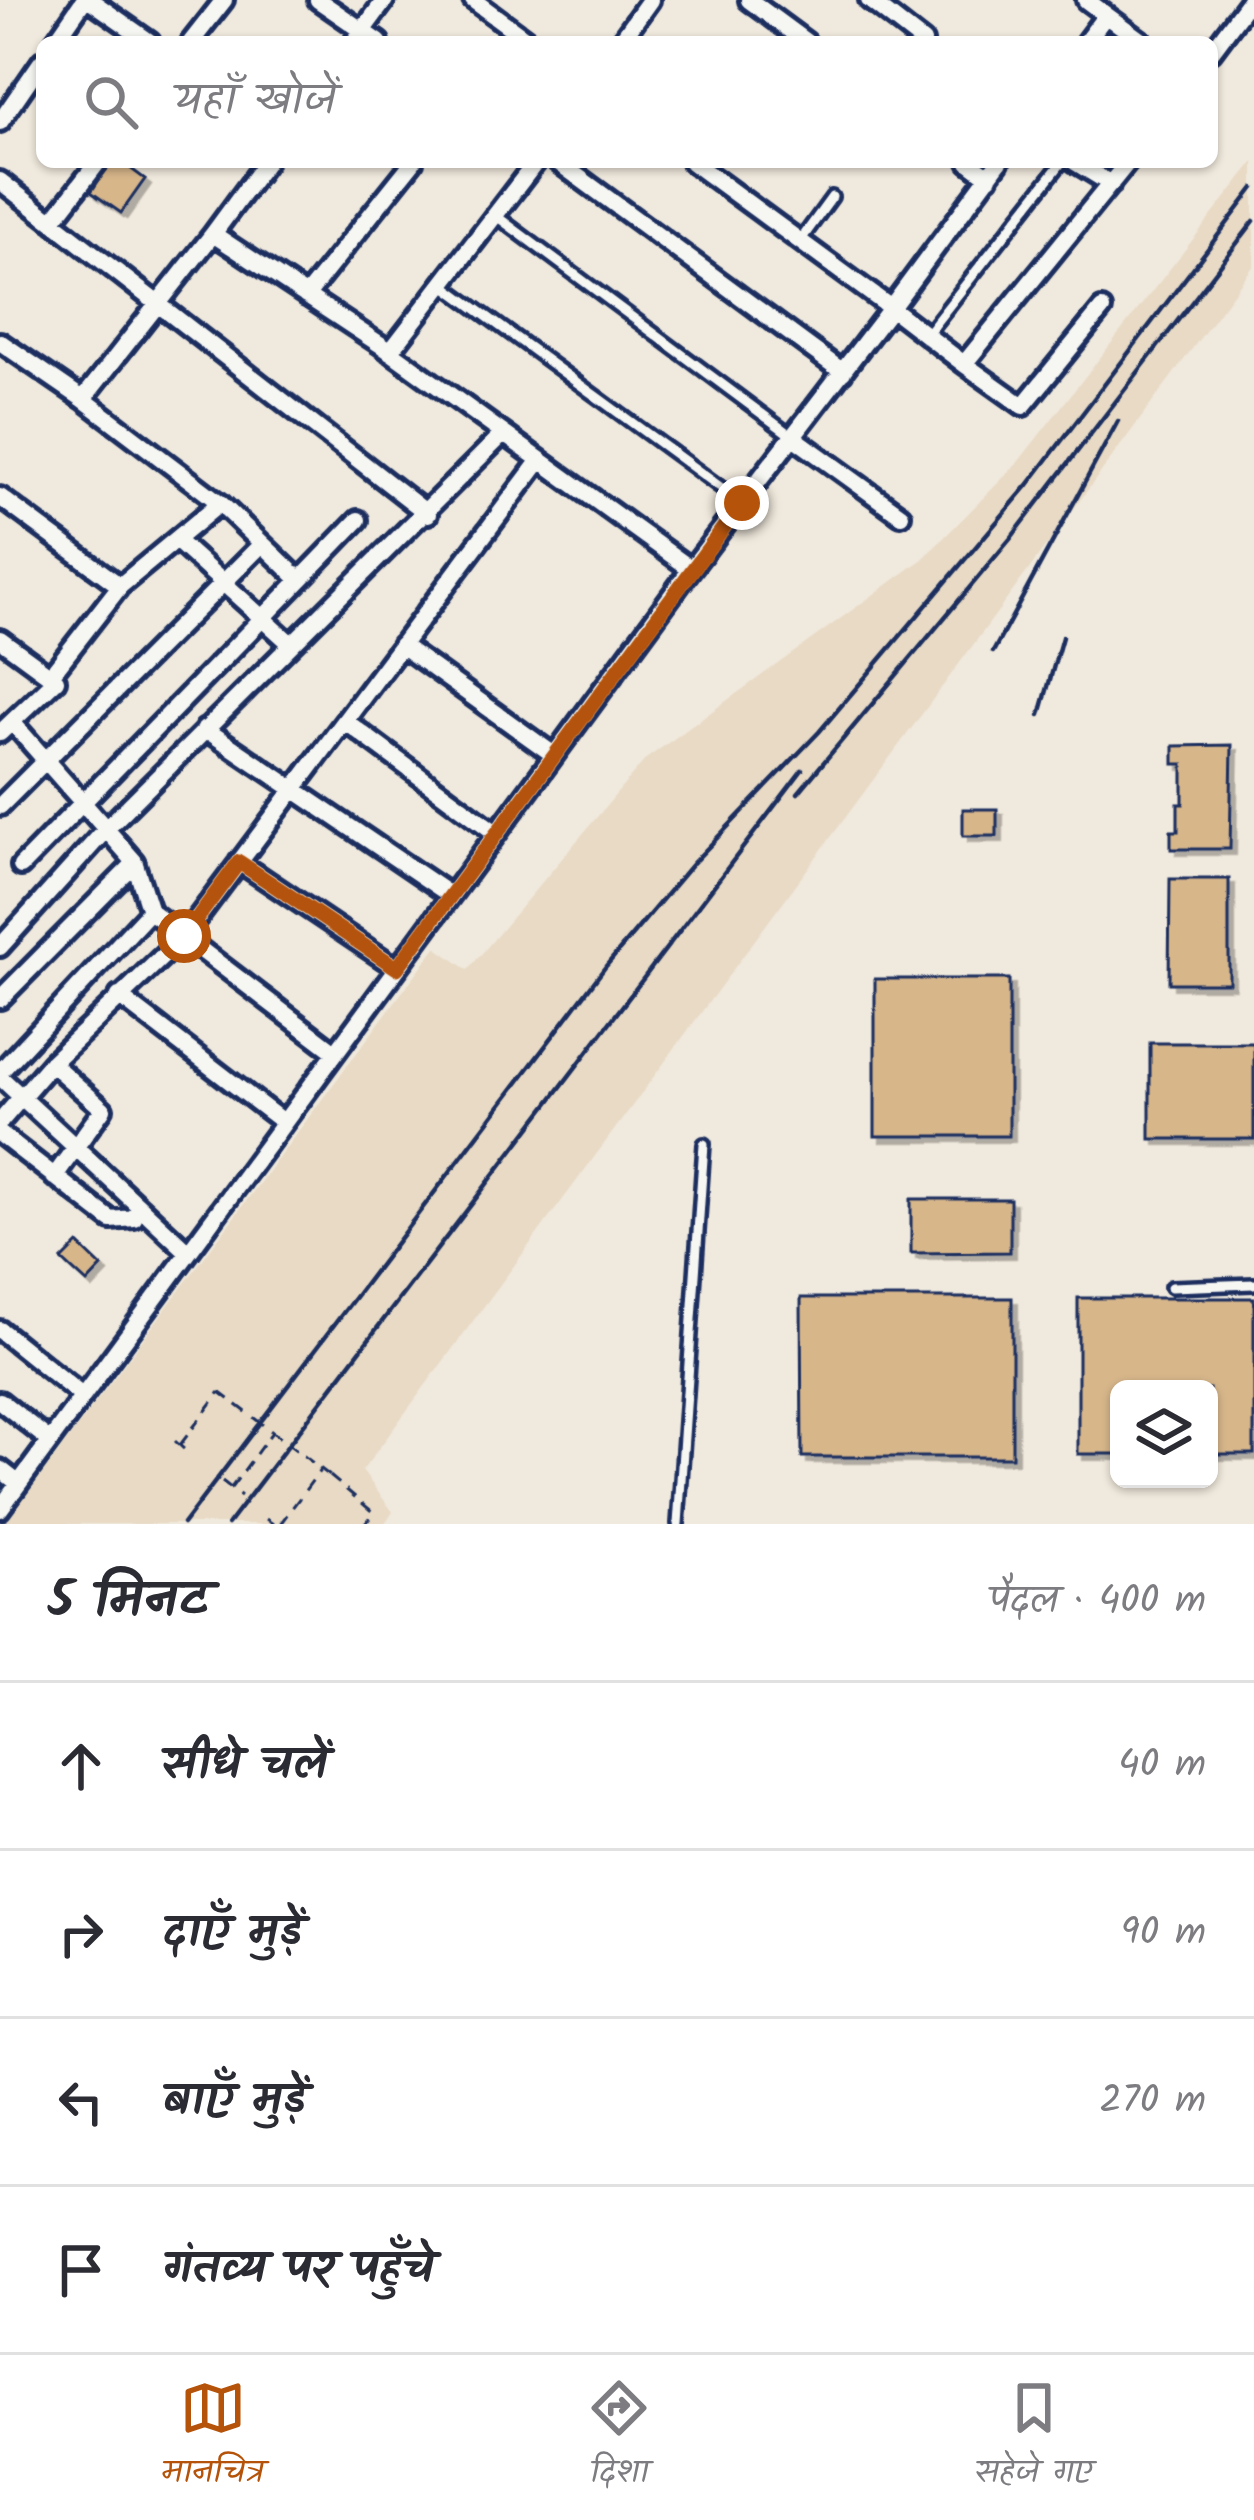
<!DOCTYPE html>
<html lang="hi">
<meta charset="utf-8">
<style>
body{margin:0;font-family:Kalam,"Playpen Sans Deva",sans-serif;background:#f7f7f7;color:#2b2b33}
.controls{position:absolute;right:36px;bottom:36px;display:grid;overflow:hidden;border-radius:18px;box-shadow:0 3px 9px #0004}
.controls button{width:108px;height:108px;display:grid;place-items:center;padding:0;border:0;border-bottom:3px solid #e1e1e2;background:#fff;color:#2b2b33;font:60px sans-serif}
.stop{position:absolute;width:36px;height:36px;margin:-27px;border:9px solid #b45309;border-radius:50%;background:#fff}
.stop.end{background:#b45309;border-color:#fff;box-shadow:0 3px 12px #0008}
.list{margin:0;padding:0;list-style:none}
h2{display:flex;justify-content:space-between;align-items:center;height:156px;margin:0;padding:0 48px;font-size:51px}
h2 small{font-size:39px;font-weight:400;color:#7c7c81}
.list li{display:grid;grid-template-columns:78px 1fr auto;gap:36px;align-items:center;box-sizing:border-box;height:168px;padding:0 48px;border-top:3px solid #e1e1e2}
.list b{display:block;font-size:45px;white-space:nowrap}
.list em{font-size:39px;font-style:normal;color:#7c7c81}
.icon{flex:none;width:66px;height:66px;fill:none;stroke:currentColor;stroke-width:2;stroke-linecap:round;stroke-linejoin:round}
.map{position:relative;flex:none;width:1254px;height:1524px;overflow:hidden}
.search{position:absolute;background:#fff;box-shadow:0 3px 9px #0004;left:36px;right:36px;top:36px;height:132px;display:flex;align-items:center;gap:30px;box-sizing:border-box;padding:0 42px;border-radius:18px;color:#7c7c81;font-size:45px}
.sheet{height:828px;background:#fff}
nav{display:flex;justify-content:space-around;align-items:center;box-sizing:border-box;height:168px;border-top:3px solid #e1e1e2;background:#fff;font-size:33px;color:#7c7c81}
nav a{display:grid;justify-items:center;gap:6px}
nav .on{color:#b45309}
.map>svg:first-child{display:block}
</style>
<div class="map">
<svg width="1254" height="1524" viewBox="0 0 1254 1524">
<defs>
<filter id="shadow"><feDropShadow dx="5.5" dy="5.5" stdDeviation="0" flood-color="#0004"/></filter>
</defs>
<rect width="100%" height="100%" fill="#f0e9dd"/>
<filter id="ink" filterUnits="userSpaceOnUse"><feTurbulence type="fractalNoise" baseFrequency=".00833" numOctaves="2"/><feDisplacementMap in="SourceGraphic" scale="24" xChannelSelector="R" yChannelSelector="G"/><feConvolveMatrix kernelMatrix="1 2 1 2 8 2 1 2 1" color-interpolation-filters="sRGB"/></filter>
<g filter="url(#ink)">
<!-- built -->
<path fill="#e8dac4" d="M1254 162V265L362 1471 393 1512 384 1524H5L436 947 468 970 646 759 923 559 1015 466Z"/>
<!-- building -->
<path fill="#d7b68a" stroke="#1b2f5e" stroke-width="3" filter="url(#shadow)" d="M111 162H122L145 179 121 213 91 192Z
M1232 745 1230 849H1171V831H1178V804H1183V764H1174V746Z
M963 809H997V836H963Z
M1170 879H1229V983H1169Z
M875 979H1009V1136H875Z
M1150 1043H1254V1139H1150Z
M911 1199H1010V1252L911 1253Z
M78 1244 102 1267 87 1283 62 1260Z
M801 1298H1012V1457H802Z
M1078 1298H1254V1454H1209V1389H1119V1454H1078Z"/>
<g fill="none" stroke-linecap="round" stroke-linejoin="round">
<defs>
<path id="service" d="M495 215 793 437
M800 241 832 197
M441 283 742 503
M926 335 1062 162
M1171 1287 1254 1284
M678 1524 704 1144"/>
<path id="minor" d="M90 0 150 42
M318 0 379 42
M473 0 530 42
M749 0 806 42
M869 0 923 42
M1106 15 1143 42
M55 42 84 0
M191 42 224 0
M354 42 385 0
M620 42 650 0
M1086 42 1106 15 1086 0
M1212 51 1250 0
M0 122 42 61
M266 162 213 234 381 345 691 569
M558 162 843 372
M969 162 989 177
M999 162 891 308 964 364 1128 162
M1075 162 1111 184
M0 181 428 514
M54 219 98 162
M306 296 413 162
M0 342 83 399 213 234
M390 352 536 162
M964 364 1023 406 1102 309
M793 437 901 515
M0 497 120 586 220 503 83 399
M220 503 300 580 358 520
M176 540 291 644
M0 639 56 680 0 733
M401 645 554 755
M50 676 120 586
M345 721 496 833
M12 722 134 861 150 911 335 1052
M205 729 450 895
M0 806 259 547
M239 862 397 968
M21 866 300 580
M0 947 108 827 503 434
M119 996 283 1122
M0 999 135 863
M51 1063 103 1109 54 1177
M0 1072 150 911
M0 1077 140 1207 134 1218 111 1220 0 1134
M0 1122 51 1063 184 936 540 460
M140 1207 188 1252
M0 1330 82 1396
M0 1401 49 1440
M0 1469 18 1483
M0 1509 691 569 891 308 692 162"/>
</defs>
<!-- service casing -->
<use href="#service" stroke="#1b2f5e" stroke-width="18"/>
<!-- minor casing -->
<use href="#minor" stroke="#1b2f5e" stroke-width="26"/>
<!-- path -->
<path stroke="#1b2f5e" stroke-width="3" stroke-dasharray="12 9" stroke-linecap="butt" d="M175 1441 185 1450
M180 1445 220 1392
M330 1476 374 1513 365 1524
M222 1481 241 1496
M231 1488 272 1432
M266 1519 273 1524
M280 1524 321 1469"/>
<!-- service -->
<use href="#service" stroke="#f6f6f2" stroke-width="9"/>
<!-- minor -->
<use href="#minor" stroke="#f6f6f2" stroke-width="16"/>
<!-- rail -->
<path stroke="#1b2f5e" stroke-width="4.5" d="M993 652 1118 421
M1040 715 1062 637
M798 793 1011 538 1254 221
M183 1524 606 966 693 863 819 732 1028 485 1254 188
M228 1524 802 770"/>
<!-- path-bridge -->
<path stroke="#1b2f5e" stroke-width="3" stroke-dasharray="12 9" stroke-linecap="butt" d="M220 1392 330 1476"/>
</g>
</g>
<g fill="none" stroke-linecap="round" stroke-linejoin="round" filter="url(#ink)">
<!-- route -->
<path stroke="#b45309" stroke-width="15" d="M184 936 239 862 397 968 742 503"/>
</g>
</svg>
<div class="controls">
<button><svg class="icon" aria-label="layers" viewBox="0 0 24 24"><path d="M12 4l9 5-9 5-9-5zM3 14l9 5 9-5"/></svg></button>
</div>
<div class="stop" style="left:184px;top:936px"></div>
<div class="stop end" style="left:742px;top:503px"></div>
<div class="search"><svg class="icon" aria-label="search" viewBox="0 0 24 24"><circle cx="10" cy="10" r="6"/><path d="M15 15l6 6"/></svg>यहाँ खोजें</div>
</div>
<section class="sheet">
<h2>5 मिनट<small>पैदल · 400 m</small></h2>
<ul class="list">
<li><svg class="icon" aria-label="ahead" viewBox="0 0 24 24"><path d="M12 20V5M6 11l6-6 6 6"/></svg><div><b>सीधे चलें</b></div><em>40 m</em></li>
<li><svg class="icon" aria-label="right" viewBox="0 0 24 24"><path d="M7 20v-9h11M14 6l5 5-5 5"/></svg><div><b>दाएँ मुड़ें</b></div><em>90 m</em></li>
<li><svg class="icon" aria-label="left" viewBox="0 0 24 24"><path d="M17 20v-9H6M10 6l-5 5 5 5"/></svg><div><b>बाएँ मुड़ें</b></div><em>270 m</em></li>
<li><svg class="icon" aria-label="arrive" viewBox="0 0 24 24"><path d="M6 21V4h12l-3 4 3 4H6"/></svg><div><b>गंतव्य पर पहुँचे</b></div></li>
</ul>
</section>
<nav>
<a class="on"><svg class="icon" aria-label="map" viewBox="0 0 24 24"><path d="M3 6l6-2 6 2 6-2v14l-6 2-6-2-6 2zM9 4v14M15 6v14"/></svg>मानचित्र</a>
<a><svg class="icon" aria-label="directions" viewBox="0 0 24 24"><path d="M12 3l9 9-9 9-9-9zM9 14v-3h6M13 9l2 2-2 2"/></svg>दिशा</a>
<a><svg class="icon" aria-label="saved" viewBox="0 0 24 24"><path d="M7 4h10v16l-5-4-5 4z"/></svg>सहेजे गए</a>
</nav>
